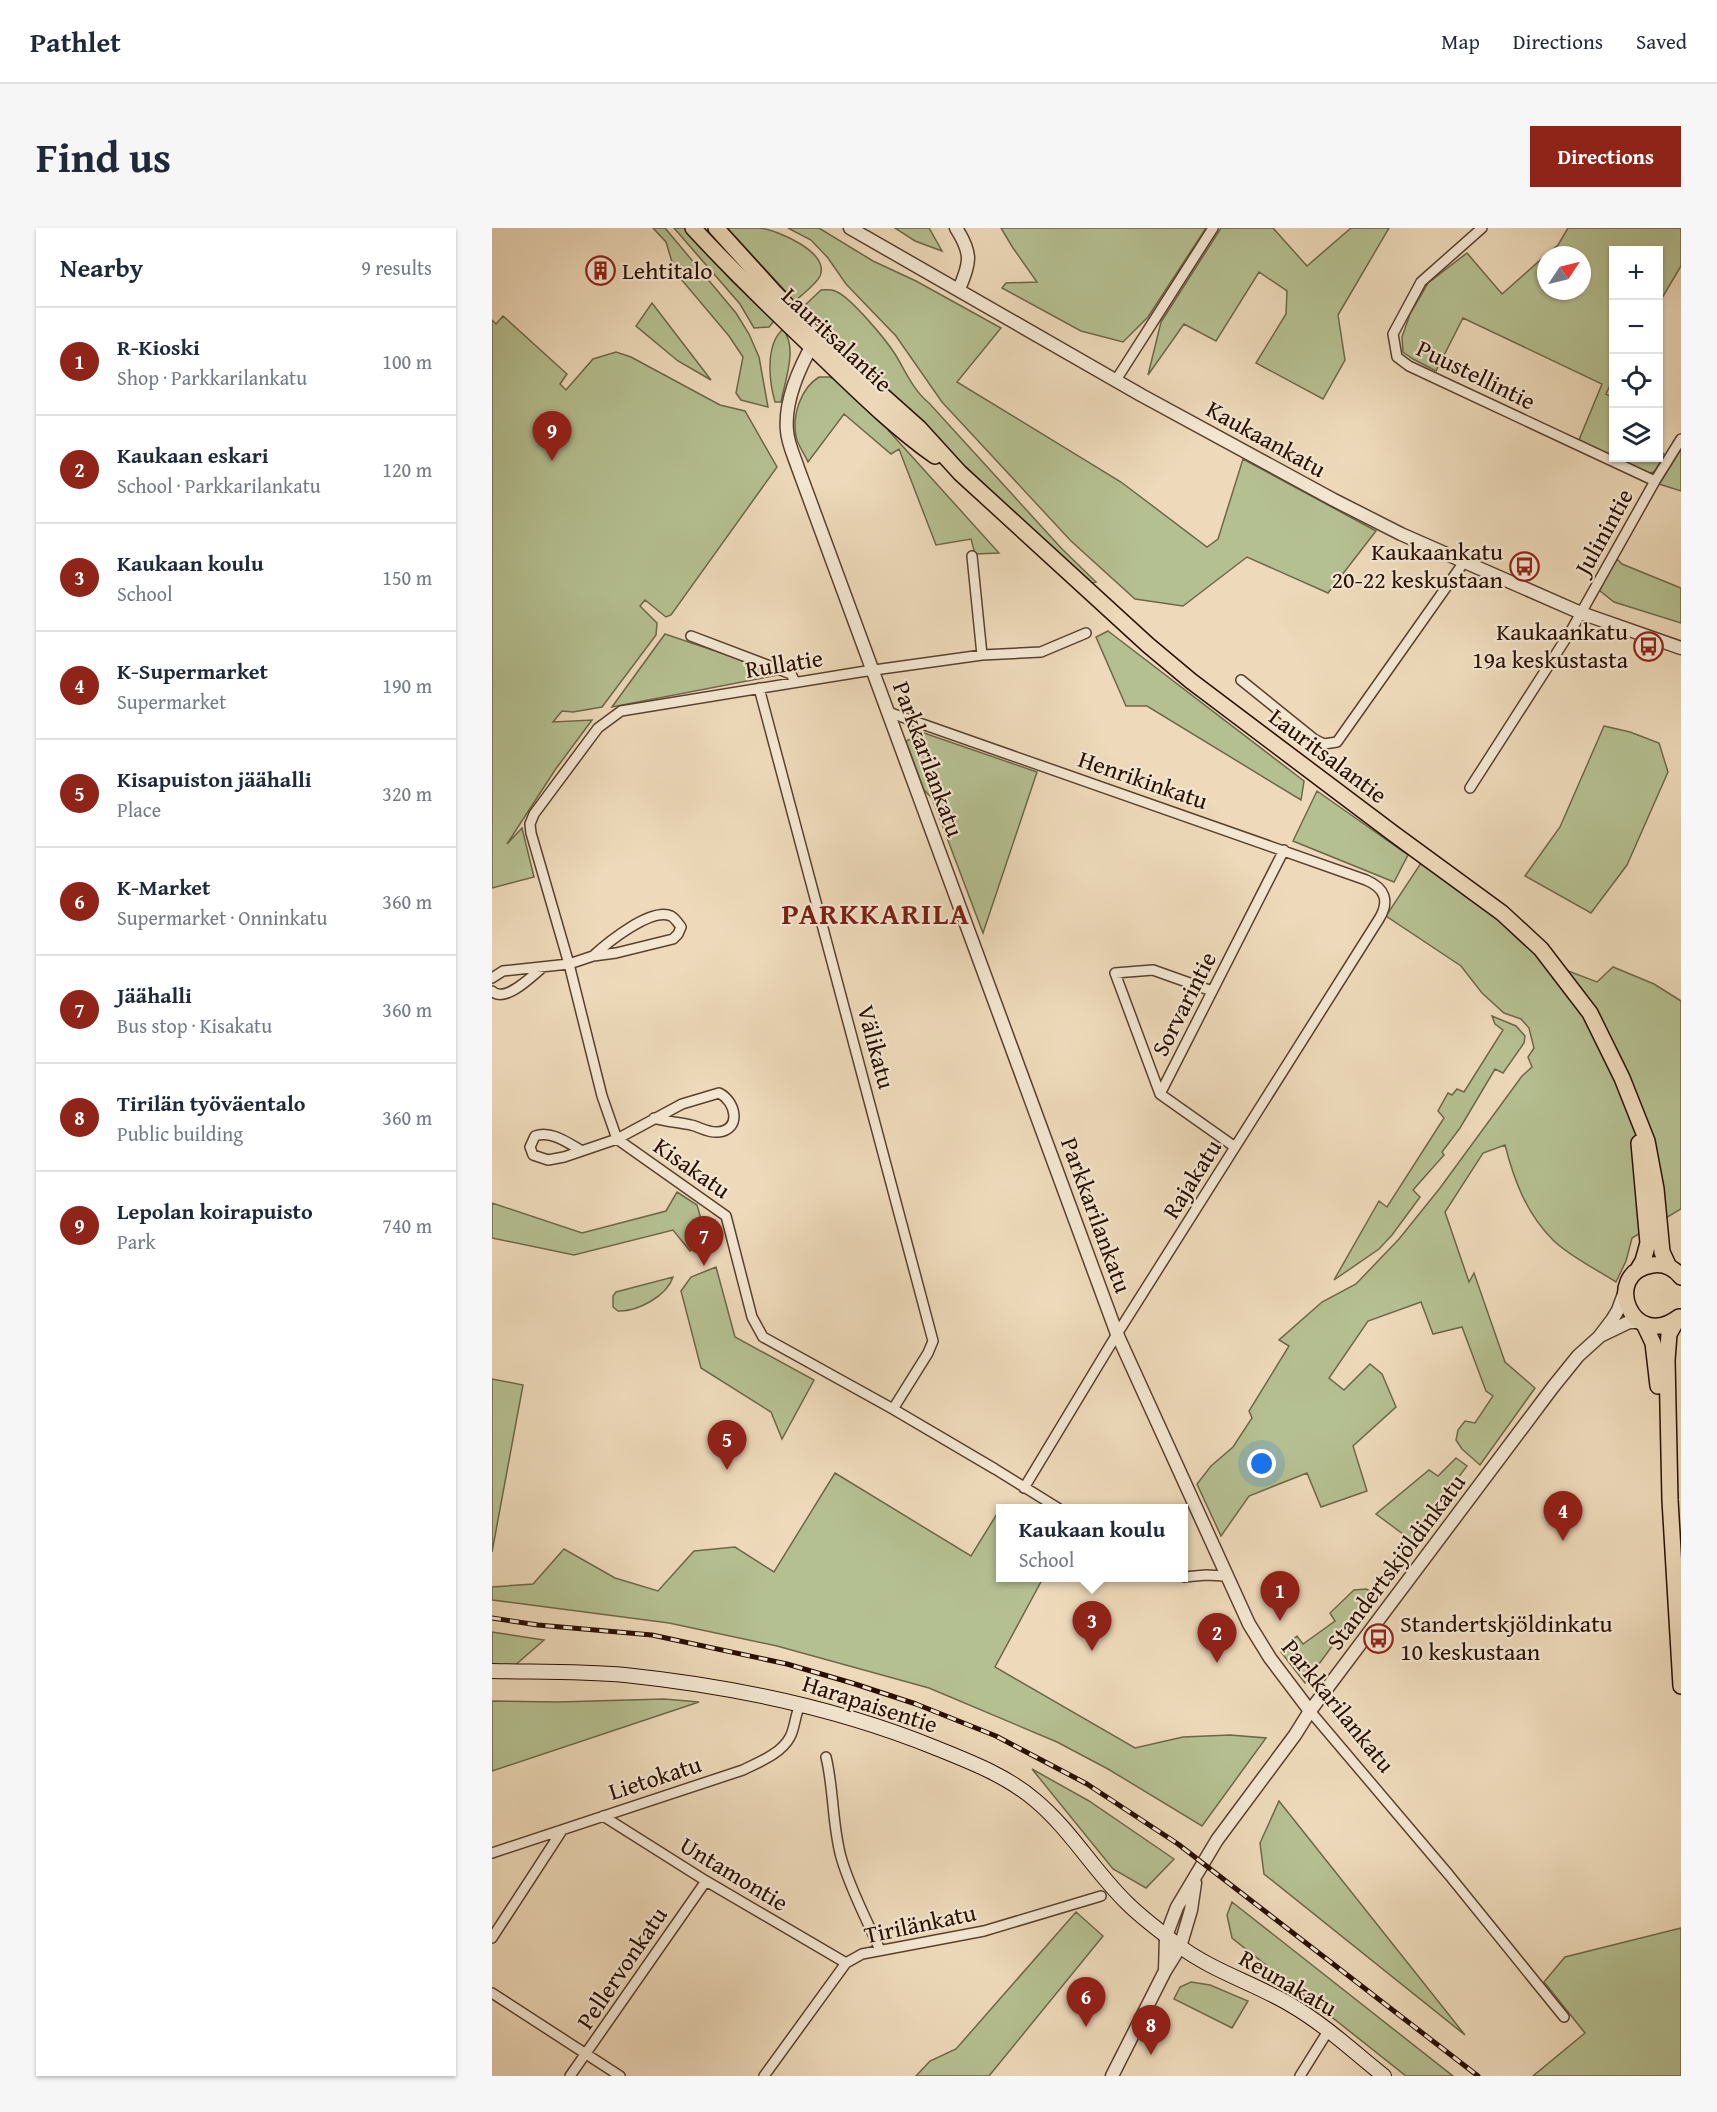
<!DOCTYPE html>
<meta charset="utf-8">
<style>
body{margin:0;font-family:"Gentium Book Plus",serif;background:#f6f6f7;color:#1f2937}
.controls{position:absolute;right:18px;top:18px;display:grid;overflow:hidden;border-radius:0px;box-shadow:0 2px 4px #0004}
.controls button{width:54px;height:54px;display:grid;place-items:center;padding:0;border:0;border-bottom:2px solid #e0e1e3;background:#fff;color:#1f2937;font:30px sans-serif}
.compass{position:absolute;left:1045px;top:18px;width:54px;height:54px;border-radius:50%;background:#fff;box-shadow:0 2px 4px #0004;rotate:55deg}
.you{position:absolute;left:770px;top:1236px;width:21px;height:21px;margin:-15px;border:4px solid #fff;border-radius:50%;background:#1a73e8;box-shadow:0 0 0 9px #1a73e833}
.badge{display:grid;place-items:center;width:39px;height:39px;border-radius:50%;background:#8f2418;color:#fff;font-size:20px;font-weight:700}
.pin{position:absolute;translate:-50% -50px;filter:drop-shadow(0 2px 3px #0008)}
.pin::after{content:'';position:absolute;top:32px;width:21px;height:18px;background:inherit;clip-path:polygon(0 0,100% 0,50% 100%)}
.popup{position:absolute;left:504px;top:1276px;width:192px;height:78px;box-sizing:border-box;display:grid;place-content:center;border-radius:0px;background:#fff;filter:drop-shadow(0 2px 4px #0005);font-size:20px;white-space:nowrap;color:#747a83}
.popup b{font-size:22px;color:#1f2937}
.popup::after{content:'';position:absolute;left:50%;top:100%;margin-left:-12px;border:12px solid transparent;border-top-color:#fff}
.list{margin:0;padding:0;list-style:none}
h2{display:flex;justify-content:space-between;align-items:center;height:78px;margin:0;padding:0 24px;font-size:26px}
h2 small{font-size:20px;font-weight:400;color:#747a83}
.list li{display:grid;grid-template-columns:39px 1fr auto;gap:18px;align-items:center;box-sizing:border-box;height:108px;padding:0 24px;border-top:2px solid #e0e1e3}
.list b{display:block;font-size:22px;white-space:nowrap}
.list p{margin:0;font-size:20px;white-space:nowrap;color:#747a83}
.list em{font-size:20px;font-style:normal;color:#747a83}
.icon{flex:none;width:33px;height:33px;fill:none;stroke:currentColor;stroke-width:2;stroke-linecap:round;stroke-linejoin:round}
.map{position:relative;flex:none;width:1189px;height:1848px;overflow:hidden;border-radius:0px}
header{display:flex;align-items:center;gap:36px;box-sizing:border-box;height:84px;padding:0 30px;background:#fff;border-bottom:2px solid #e0e1e3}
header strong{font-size:28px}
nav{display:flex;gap:33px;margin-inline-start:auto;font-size:21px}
.intro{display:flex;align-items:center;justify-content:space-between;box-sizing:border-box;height:144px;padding:0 36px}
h1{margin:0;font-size:42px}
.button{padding:15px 27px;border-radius:0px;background:#8f2418;color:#fff;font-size:21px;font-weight:700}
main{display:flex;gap:36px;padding:0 36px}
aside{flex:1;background:#fff;border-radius:0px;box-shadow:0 2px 4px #0004}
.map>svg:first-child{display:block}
</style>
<header>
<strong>Pathlet</strong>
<nav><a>Map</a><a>Directions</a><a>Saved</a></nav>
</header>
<div class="intro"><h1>Find us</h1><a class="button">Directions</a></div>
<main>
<aside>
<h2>Nearby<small>9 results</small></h2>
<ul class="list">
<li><span class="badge">1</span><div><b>R-Kioski</b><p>Shop · Parkkarilankatu</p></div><em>100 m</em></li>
<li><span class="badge">2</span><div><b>Kaukaan eskari</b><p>School · Parkkarilankatu</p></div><em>120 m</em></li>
<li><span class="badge">3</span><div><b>Kaukaan koulu</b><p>School</p></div><em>150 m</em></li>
<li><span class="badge">4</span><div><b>K-Supermarket</b><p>Supermarket</p></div><em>190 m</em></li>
<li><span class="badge">5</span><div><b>Kisapuiston jäähalli</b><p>Place</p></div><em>320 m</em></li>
<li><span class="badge">6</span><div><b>K-Market</b><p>Supermarket · Onninkatu</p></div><em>360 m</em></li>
<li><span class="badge">7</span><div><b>Jäähalli</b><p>Bus stop · Kisakatu</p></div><em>360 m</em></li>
<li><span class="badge">8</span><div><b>Tirilän työväentalo</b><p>Public building</p></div><em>360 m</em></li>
<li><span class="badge">9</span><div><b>Lepolan koirapuisto</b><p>Park</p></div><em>740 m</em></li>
</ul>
</aside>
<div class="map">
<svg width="1189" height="1848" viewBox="0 0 1189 1848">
<rect width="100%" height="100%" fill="#eedaba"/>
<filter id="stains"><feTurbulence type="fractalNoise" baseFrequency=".00333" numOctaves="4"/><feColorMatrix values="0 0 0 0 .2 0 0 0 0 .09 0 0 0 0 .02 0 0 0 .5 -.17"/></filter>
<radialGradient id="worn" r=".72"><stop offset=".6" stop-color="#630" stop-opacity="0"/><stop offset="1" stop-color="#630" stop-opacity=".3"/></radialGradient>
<!-- green -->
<path fill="#b5c092" stroke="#6e6749" stroke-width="1.5" d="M161 0H173L244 85 257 106 267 129 276 179 249 172 244 165 251 129 237 108 183 44 174 14Z
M182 0H193L239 52 282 93 277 99 262 100 248 76Z
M235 0C246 0 257 0 268 0 285 2 338 24 328 48 324 57 309 67 301 75L295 68 296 66Z
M296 0H327L381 33 424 53 509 100 465 154 629 254 715 319 726 311 751 231 884 303 836 365 755 329 691 378 643 371 579 313 450 174 404 108 354 56 336 30 319 12Z
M403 0H437L450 23 423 13Z
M509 0H714L656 89 631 114 589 103 510 60 514 55 545 54 521 20Z
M729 0H781L815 38 859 0H897L846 87 853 132 831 171 764 135 794 86 795 63 767 44 724 113 692 96 656 147 669 94Z
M1076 0H1189V38L1167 75 1166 22H1122L1121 151 1114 166 1121 170V228L1087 212 1110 156 971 90 944 143 921 131 911 124 910 109 918 86 936 55 975 25 1010 66 1054 27V63H1090V27H1054L1066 17Z
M329 62C334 62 339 61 343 63 358 68 394 112 403 126 414 144 421 162 437 175L570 321 604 354 599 355C501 265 404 175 309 81Z
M160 75 219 152 186 133 144 98Z
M11 88 75 146 68 156 74 162 101 131 124 124 139 129 228 177 253 183 285 239 179 387 174 389 153 372 148 378 165 395 164 407 110 479 81 484 70 483 61 494 100 492 63 542 15 616 30 600 42 649 0 660V92L4 96Z
M291 101C306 120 293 152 289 174H283C277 153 273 117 291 101Z
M327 149H337L343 151 405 206 396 202 507 325 483 326 479 311 444 317 407 221 399 226 352 186 316 234C312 225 305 216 304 208 300 187 309 160 327 149Z
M1189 221V263L1167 256Z
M1167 222 1173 227 1162 244 1157 245 1124 230H1166Z
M1125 331 1130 336 1189 360V395L1122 374 1107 362Z
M616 403 812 553 809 572 655 478H634L604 409Z
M173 406 291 446 120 479Z
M1112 498 1138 504 1167 515 1176 544 1135 637 1099 685 1033 648 1068 599Z
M432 505 545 544 491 705 440 570 432 562 414 513Z
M825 563 916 627 902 654 801 613Z
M929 635 984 674 1020 702 1050 733 1105 754 1121 739 1162 756 1189 773V981L1140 1010 1134 1033 1124 1054C1104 1041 1077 1028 1061 1012 1034 985 1022 952 1013 917L991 925 953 984 977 1054 982 1045 1013 1134 1043 1160 988 1237 970 1221 964 1212 966 1202 973 1193 983 1195 1001 1168 994 1163 970 1099 941 1106 929 1074 876 1093 837 1150 852 1162 878 1136 890 1146 904 1179 861 1218 875 1263 829 1279 815 1245 757 1268 729 1308 705 1256 719 1238 741 1219 760 1190 757 1183 797 1118 787 1112 830 1074 864 1056 907 1011 948 960 1030 848 1040 839 1036 829 1042 820 1037 800 1029 791 1012 785 990 765 969 738 894 688Z
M1000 788 1024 798 1033 808 1032 815 1011 845 1003 841 968 900 950 924 952 927 921 962 928 969 900 1007 887 1021 842 1052 887 973 895 979 952 890 946 883 956 865 960 867 965 861 972 864 1011 802 1003 796Z
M185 964 205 977 215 1012 198 1023 181 1002 82 1027 0 1010V975L90 1005 174 983Z
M224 1039 243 1109 322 1152 290 1211 279 1184 209 1140 189 1063 199 1049Z
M181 1049C175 1068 145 1084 126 1083L121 1079V1068L124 1064Z
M0 1151 31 1157 0 1324Z
M964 1230 975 1238 919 1312 884 1286 937 1242 946 1248Z
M343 1245 479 1328 508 1281V1350H551L503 1439 643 1520 691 1509 738 1507 774 1510 710 1598 616 1541 565 1514 437 1460 285 1418 177 1395 0 1372V1359L41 1356 72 1321 123 1350 166 1363 202 1323 243 1319 282 1344Z
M874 1361 880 1364 813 1455 789 1424 792 1419 805 1408 811 1416 843 1393 838 1385 862 1362Z
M0 1404 52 1412 21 1439 0 1437Z
M172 1471 207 1474 0 1543V1473L66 1474Z
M540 1541 597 1573 682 1631 654 1660 621 1641Z
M787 1573 973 1807 772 1646 768 1615Z
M740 1674 961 1848H914L740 1710 735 1687Z
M584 1684 611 1708 497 1848H424L438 1833 464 1821Z
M1189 1700V1848H1041L1093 1805 1052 1754 1073 1729Z
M699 1754 718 1757 756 1773 740 1800 682 1771 688 1759Z"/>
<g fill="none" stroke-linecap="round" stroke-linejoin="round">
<defs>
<path id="minor" d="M990 0 929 54 901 106 905 129 917 138 1163 253
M624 152 721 0
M480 328 490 427
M199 408 299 446 303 454
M749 452 822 511 832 516 845 514 972 334
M267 460 441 1113 436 1125 401 1181
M396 484 874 652C893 660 898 673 887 691L625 1106 532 1260
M978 560 1080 401 1163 253 1189 211
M0 750 11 743 77 736 101 728 124 725 181 711 186 706 189 699C186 695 183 690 179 688 159 679 115 715 101 728
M0 763C13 776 40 748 51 739
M668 866 623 745 661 742 720 763
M743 919 668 866 792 622
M90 923C76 915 59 902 43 908L38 919 41 927 56 932 72 929 125 911 190 876 227 865C244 873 250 902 226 904 216 905 208 899 199 897 187 894 174 894 162 890
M566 1280 503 1241 401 1181 271 1109 260 1089 234 988 125 911 110 868 77 736 39 605 38 596 42 586 106 500 129 483 368 444 490 427 549 424 594 405
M692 1349 714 1347 734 1348
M818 1483 957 1647 1072 1789
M334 1529C342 1562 340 1596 349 1629 358 1661 375 1692 388 1722
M111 1588 214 1653 354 1735
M0 1625 251 1542C267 1534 289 1526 298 1509 303 1500 303 1487 308 1477
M0 1710 69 1604
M0 1765 128 1848
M78 1848 214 1653
M272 1848 354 1735 370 1726 492 1703 609 1668
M808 1848 836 1803"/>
<path id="tertiary" d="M358 0 649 167 842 272 909 306 1089 385 1189 420
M464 0C480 25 479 34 467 61
M323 112C308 138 292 173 295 203 296 216 302 228 306 240L625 1106 757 1396 778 1430 818 1483
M1110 1107 1137 1094H1149
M673 1743 674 1708 685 1679 725 1612 803 1507 818 1483 1061 1159 1086 1128 1107 1109 1120 1092 1126 1082 1133 1063
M620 1848 673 1743 688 1719 699 1682 703 1655"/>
<path id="secondary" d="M0 1443C44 1444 89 1443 133 1447 238 1458 346 1480 444 1520 479 1534 515 1548 543 1572 579 1602 602 1643 635 1675 650 1690 669 1704 686 1717 720 1743 762 1755 799 1777 832 1796 862 1824 892 1848"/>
<path id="primary" d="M201 0C239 41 279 80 320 119 360 157 398 196 443 228
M224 0 283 65 325 109 427 200 468 245 656 417 699 453 902 606 1010 685 1049 721 1098 785 1130 850 1155 913 1164 961 1170 1024 1177 1039
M1145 1043 1151 1033 1156 1015 1147 915
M1187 1089C1140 1125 1109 1045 1160 1037 1172 1035 1182 1040 1189 1049
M1186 1090 1177 1106 1175 1132 1178 1272 1189 1458
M1152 1096 1161 1115 1166 1158"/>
</defs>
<!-- minor casing -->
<use href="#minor" stroke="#5a412e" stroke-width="12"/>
<!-- tertiary casing -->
<use href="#tertiary" stroke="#5a412e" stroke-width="15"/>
<!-- secondary casing -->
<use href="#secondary" stroke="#280e00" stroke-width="16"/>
<!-- primary casing -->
<use href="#primary" stroke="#280e00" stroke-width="18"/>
<!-- minor -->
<use href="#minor" stroke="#f4e7d2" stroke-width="9"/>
<!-- tertiary -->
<use href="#tertiary" stroke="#f4e7d2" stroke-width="12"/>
<!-- secondary -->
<use href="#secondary" stroke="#f4e7d2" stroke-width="14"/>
<!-- primary -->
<use href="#primary" stroke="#eedaba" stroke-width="15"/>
<defs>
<path id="rail" d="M0 1390 46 1397 160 1407 295 1436 360 1455 424 1476 504 1508 595 1556 686 1616 986 1848"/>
</defs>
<!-- rail casing -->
<use href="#rail" stroke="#280e00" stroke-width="5"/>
<!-- rail -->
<use href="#rail" stroke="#f4e7d2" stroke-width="3" stroke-dasharray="9" stroke-linecap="butt"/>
</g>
<!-- icons -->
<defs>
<symbol id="building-ring" viewBox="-11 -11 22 22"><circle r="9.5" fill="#f4e7d2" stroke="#8f2418" stroke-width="1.5"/><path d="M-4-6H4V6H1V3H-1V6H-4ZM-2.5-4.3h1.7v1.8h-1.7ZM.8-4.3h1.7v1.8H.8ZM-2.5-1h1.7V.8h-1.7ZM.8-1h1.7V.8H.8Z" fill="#8f2418"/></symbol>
<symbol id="bus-ring" viewBox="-11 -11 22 22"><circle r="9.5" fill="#f4e7d2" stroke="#8f2418" stroke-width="1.5"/><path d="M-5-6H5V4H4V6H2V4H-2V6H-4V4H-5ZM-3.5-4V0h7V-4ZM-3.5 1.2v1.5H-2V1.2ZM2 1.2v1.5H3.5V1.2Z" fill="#8f2418"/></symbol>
</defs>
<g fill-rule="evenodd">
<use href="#building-ring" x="92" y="26" width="33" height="33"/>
<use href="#bus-ring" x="1016" y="322" width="33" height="33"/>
<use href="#bus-ring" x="1140" y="402" width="33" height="33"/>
<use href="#bus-ring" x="870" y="1394" width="33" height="33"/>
</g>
<g text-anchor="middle" stroke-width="4.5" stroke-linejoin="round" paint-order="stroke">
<!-- poi labels -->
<g font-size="24" fill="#280e00" stroke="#f4e7d2" text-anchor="start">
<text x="130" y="51">Lehtitalo</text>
<text x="1011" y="332" text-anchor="end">Kaukaankatu<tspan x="1011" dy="28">20-22 keskustaan</tspan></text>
<text x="1136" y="412" text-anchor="end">Kaukaankatu<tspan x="1136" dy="28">19a keskustasta</tspan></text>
<text x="908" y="1404">Standertskjöldinkatu<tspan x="908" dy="28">10 keskustaan</tspan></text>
</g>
<!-- street labels -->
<g font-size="24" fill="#280e00" stroke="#f4e7d2">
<text transform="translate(345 112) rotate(43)" y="8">Lauritsalantie</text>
<text transform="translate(984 147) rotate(26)" y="8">Puustellintie</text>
<text transform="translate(774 211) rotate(29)" y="8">Kaukaankatu</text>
<text transform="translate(1112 304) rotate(-61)" y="8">Julinintie</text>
<text transform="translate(292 436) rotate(-9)" y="8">Rullatie</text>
<text transform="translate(836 528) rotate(37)" y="8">Lauritsalantie</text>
<text transform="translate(436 531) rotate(70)" y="8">Parkkarilankatu</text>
<text transform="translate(651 552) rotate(19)" y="8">Henrikinkatu</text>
<text transform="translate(692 776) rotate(-63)" y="8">Sorvarintie</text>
<text transform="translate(384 819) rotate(75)" y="8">Välikatu</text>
<text transform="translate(200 940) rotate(35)" y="8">Kisakatu</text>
<text transform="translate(700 951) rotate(-58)" y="8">Rajakatu</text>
<text transform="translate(604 987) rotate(70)" y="8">Parkkarilankatu</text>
<text transform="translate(904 1334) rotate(-53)" y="8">Standertskjöldinkatu</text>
<text transform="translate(378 1476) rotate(18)" y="8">Harapaisentie</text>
<text transform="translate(846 1478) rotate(51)" y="8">Parkkarilankatu</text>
<text transform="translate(163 1550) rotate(-18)" y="8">Lietokatu</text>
<text transform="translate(242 1646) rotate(31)" y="8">Untamontie</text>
<text transform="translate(428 1696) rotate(-12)" y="8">Tirilänkatu</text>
<text transform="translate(130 1740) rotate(-56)" y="8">Pellervonkatu</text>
<text transform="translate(796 1755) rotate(30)" y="8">Reunakatu</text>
</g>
<!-- district labels -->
<g font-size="30" font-weight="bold" letter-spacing="1.5" fill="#7a1f14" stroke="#f4e7d2">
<text x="384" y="696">PARKKARILA</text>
</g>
</g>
<rect width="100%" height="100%" filter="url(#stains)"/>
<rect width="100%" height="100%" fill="url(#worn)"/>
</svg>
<div class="controls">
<button>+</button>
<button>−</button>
<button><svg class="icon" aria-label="locate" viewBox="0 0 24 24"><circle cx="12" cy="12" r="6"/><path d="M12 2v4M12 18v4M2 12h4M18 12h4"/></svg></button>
<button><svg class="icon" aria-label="layers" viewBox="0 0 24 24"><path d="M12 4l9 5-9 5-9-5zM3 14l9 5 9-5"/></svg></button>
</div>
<svg class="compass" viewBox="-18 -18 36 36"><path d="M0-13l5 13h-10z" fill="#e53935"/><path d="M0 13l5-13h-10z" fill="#747a83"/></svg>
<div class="you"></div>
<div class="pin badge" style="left:788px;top:1393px">1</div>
<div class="pin badge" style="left:725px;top:1435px">2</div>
<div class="pin badge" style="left:600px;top:1423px">3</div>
<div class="popup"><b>Kaukaan koulu</b>School</div>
<div class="pin badge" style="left:1071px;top:1313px">4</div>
<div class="pin badge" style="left:235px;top:1242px">5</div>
<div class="pin badge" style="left:594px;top:1799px">6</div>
<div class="pin badge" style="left:212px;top:1038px">7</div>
<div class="pin badge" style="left:659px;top:1827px">8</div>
<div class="pin badge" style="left:60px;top:233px">9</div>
</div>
</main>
